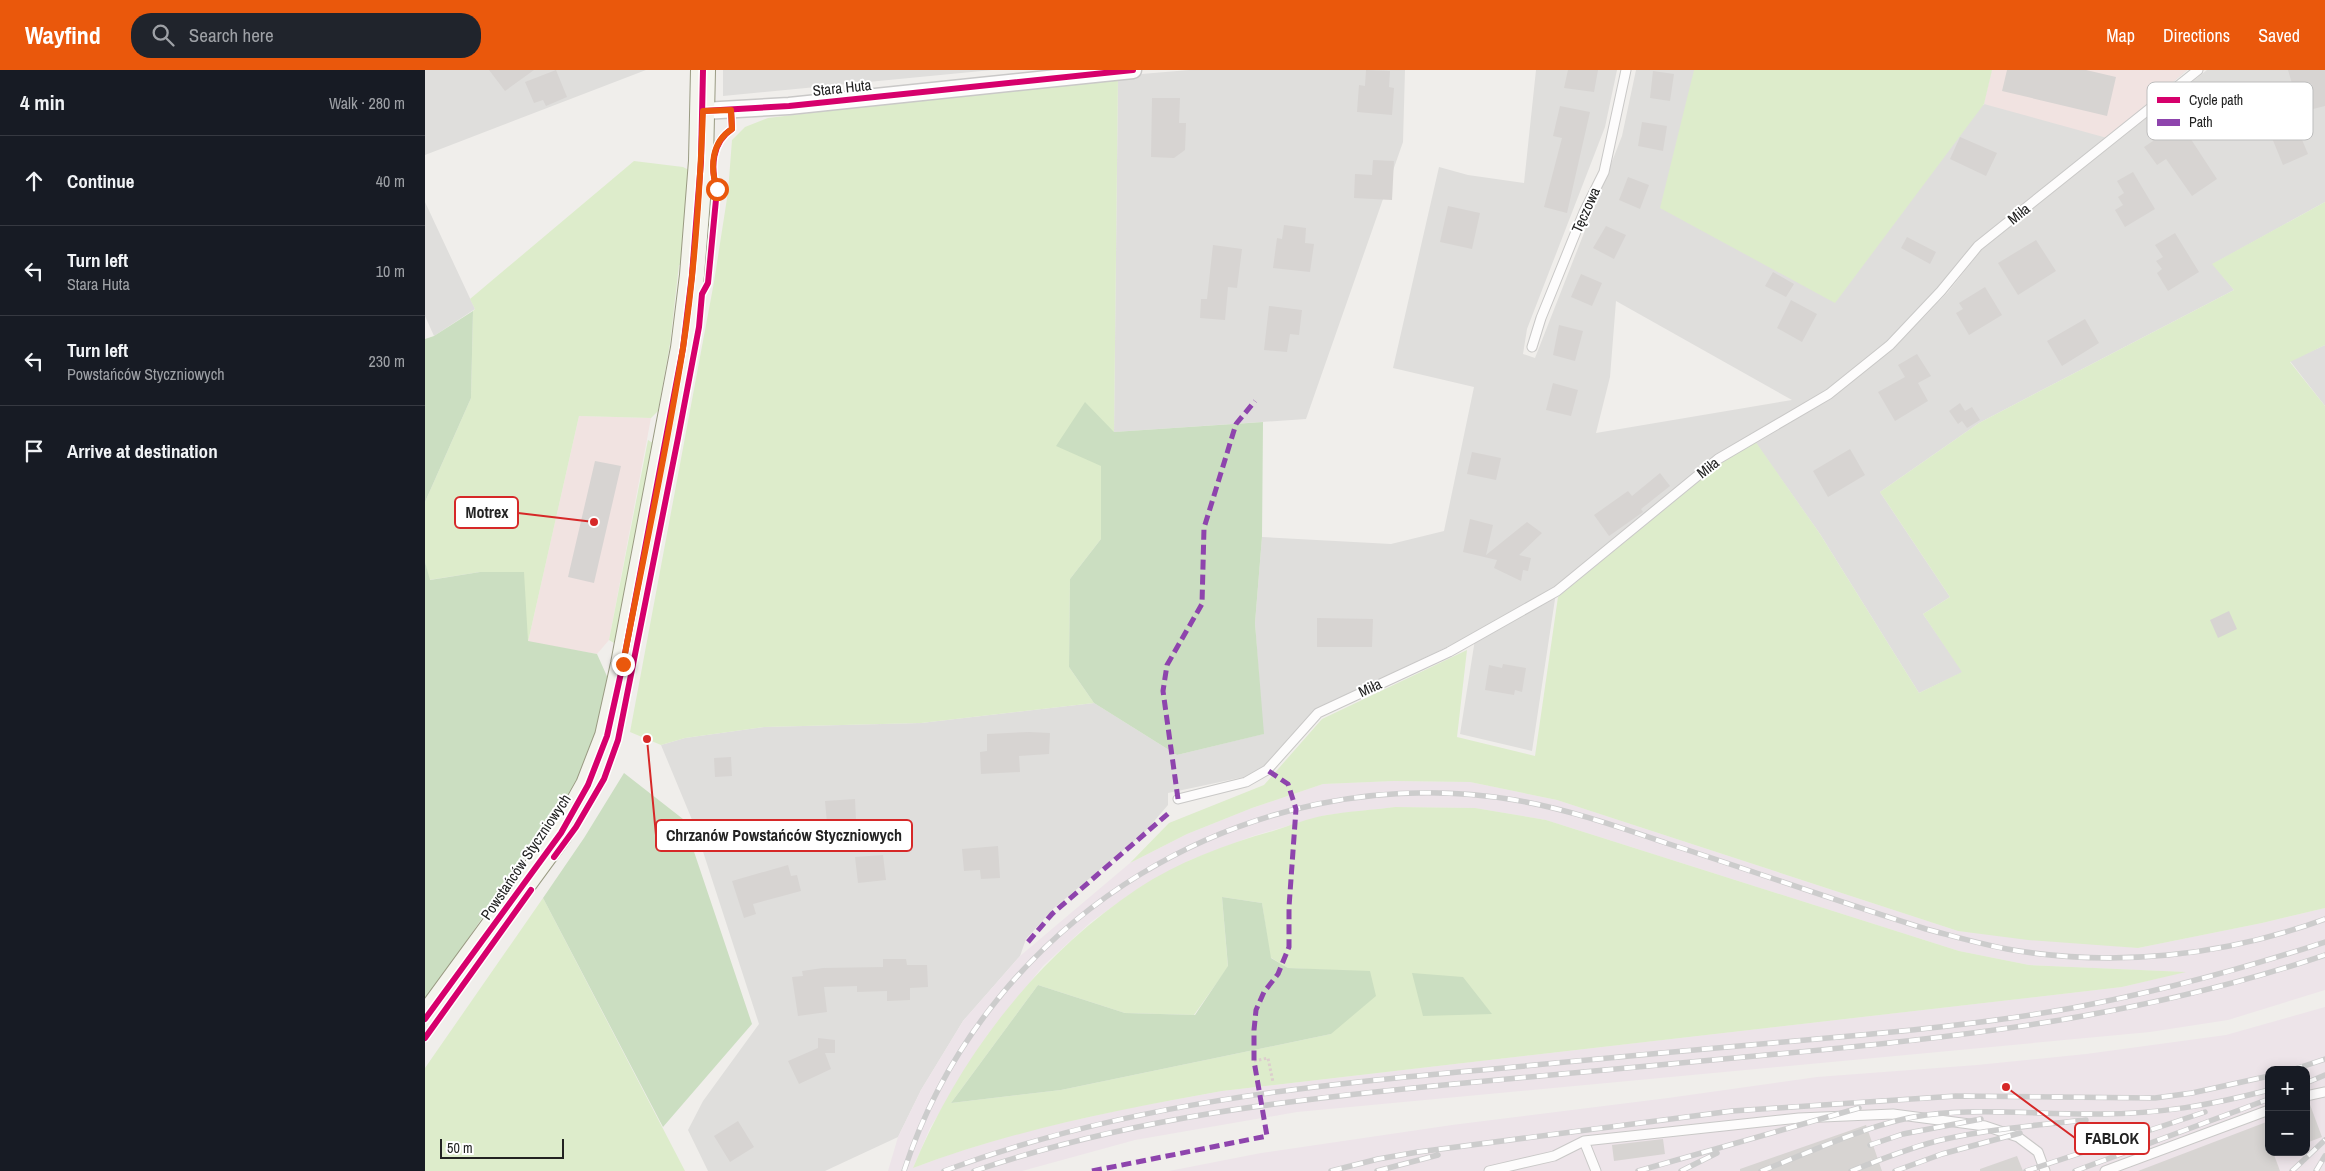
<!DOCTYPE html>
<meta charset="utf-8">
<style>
body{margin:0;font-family:"Archivo Narrow",sans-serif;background:#20242c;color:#f1f3f6}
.controls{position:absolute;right:15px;bottom:15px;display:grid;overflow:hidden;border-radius:10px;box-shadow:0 2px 12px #0003}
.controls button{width:45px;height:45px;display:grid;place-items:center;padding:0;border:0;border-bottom:1px solid #363941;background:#171b24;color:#f1f3f6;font:25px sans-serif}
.scale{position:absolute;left:15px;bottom:12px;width:124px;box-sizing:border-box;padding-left:5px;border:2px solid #222;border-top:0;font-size:14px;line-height:18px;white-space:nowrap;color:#222;-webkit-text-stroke:4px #fff;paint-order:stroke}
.stop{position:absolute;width:15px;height:15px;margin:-11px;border:4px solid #ea580c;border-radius:50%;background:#fff}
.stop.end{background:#ea580c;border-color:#fff;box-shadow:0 1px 5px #0008}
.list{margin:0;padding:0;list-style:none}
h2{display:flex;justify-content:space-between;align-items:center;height:65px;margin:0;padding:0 20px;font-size:21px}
h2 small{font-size:16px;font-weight:400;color:#9ea1a6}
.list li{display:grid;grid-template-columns:32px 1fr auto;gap:15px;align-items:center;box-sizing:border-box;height:90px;padding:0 20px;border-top:1px solid #363941}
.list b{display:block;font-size:19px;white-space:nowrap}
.list p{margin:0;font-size:16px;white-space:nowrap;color:#9ea1a6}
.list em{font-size:16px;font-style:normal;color:#9ea1a6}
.icon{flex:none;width:28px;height:28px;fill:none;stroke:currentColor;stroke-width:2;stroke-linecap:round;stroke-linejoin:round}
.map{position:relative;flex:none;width:1900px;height:1101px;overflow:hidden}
header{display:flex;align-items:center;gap:30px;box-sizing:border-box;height:70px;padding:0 25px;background:#ea580c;color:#fff}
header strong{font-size:24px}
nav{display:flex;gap:28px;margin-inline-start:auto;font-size:18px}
.search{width:350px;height:45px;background:#20242c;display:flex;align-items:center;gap:12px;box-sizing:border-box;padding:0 18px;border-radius:20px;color:#9ea1a6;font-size:19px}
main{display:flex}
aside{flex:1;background:#171b24}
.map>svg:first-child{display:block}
</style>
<header>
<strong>Wayfind</strong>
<div class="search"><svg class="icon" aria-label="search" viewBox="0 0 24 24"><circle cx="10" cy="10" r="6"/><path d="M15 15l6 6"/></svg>Search here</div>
<nav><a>Map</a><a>Directions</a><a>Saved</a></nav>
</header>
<main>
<aside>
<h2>4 min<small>Walk · 280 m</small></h2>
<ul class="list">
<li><svg class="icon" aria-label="ahead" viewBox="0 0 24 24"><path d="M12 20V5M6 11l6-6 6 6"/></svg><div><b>Continue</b></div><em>40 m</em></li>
<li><svg class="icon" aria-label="left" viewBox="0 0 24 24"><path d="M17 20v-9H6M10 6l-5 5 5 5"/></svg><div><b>Turn left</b><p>Stara Huta</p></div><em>10 m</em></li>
<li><svg class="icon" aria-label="left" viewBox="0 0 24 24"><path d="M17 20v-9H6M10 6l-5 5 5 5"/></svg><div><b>Turn left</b><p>Powstańców Styczniowych</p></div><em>230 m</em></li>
<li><svg class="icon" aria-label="arrive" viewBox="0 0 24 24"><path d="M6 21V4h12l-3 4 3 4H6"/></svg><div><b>Arrive at destination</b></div></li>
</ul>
</aside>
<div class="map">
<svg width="1900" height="1101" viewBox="0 0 1900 1101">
<rect width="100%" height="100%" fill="#f0eeeb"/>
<!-- residential -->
<path fill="#dfdedc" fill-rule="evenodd" d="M0 0H221L0 85Z
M298 0H567L298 26Z
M764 0H980L978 72 881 349 689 362 693 6Z
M1111 0H1192L1180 57 1102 259 1098 284 1110 288 1197 66 1211 0H1270L1559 35 1567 0H1762L1682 68 1551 173 1512 220 1462 273 1402 320 1290 386 1132 516 1107 681 1035 664 1051 563 888 641 833 704 743 723V735L718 764 629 838 601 869 595 886 538 951 496 1020 473 1067 400 1101H283L263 1060 278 1031 334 954 270 757 236 675 260 668 339 657 496 653 669 633 752 685 838 664 830 553 837 467 966 474 1019 461 1049 317 968 298 1014 97 1043 105 1099 113ZM1191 231 1367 330 1171 363 1185 307Z
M1782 0H1900V132L1788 194 1809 220 1554 353 1455 422 1525 527 1498 544 1538 602 1494 623 1395 464 1330 372 1407 327 1470 277 1523 222 1558 178Z
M0 132 50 239 9 266 0 246Z
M1900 275V336L1865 291Z"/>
<!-- commercial -->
<path fill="#f1e3e1" d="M1567 0H1762L1682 68 1559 34Z
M154 346 226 348 184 570 172 584 103 572Z"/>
<!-- industrial -->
<path fill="#ede4e9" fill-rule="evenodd" d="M969 711 1045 712 1132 730 1533 861 1713 878 1837 853 1900 838V920L1803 950 1725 962 872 1042 710 1070 597 1101H463L473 1067 496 1020 538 951 595 886 705 793 762 764 827 738 898 714ZM970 737 1050 738 1121 750 1534 881 1604 895 1759 902 1697 917 797 1021 709 1037 601 1061 526 1084 488 1098 505 1058 563 964 618 896 666 852 714 818 765 790 828 766 901 745Z
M1900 937V1101H744L836 1083 1027 1055 1243 1028 1392 1007 1552 995 1661 984 1801 965ZM1844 1000H1881V1082H1844Z"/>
<!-- grass -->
<path fill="#ddeccb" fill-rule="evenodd" d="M1269 0H1567L1559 34 1410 233 1235 138Z
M693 6 689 362 676 395V469L645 509 644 597 669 633 496 653 339 657 260 668 236 675 205 662 289 212 303 122 307 70 320 57 343 48Z
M209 91 258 97 264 100 258 194 254 195 245 274 233 341 226 348 154 346 103 572 55 502 4 510 0 492V432L46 328 48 241 50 239 45 229Z
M1900 132V275L1865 292 1900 336V838L1837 853 1713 878 1603 870 1533 861 1132 730 1045 712 969 711 898 714 827 738 762 764 705 793 744 753 839 715 897 649 1042 580 1032 667 1110 686 1133 527 1296 393 1330 371 1395 464 1494 623 1537 602 1498 544 1525 527 1455 422 1554 353 1809 220 1787 194Z
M223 370 233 376 194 572 189 573 184 570Z
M970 737 1050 738 1121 750 1534 881 1604 895 1761 902 1697 917 797 1021C692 1040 588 1060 488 1098 534 987 612 886 712 819 753 792 801 774 848 761 866 755 884 748 902 745 925 741 948 740 970 737ZM797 827 837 833 845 887 863 898 945 902 906 964 636 1020 526 1033 613 915 700 943 769 945 803 897Z
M118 828 260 1101H0V998Z"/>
<!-- forest -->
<path fill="#cbdec1" d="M48 241 46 328 0 432V269L9 266Z
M660 332 689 362 838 352 837 467 830 553 839 664 752 685 669 633 644 597 645 509 676 469V396L631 376Z
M0 492 5 510 55 502H99L103 571 172 584 185 613 183 632 154 709 125 757 89 801 0 932Z
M199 703 258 749 327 954 238 1057 118 828 159 768Z
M797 827 837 833 846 888 863 898 945 901 951 926 906 964 636 1020 526 1033 613 915 700 943 770 945 803 896Z
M987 903 1038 907 1067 944 998 946Z"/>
<!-- building -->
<path fill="#d7d4d2" d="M64 0H109L80 21Z
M131 0 142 27 121 36 118 30 109 33 100 12Z
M941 0 965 1 964 17 969 18 967 45 932 42 934 15 940 16Z
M1143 0H1173L1169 22 1139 18Z
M1582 0H1661L1691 7 1682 46 1577 21Z
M1863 0H1900V36L1884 40 1876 15 1868 17Z
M1228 1 1249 4 1245 31 1225 28Z
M727 28H755L754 53H761L760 80 749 88 726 87Z
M1135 36 1165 42 1142 143 1119 137 1137 68 1128 66Z
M1754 51 1792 109 1767 126 1741 89 1732 95 1719 77 1728 71 1723 63 1735 55 1739 61Z
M1217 52 1242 56 1238 81 1213 76Z
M1870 53 1883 84 1858 95 1845 63Z
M1535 67 1572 83 1561 106 1525 89Z
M948 90 969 91 967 130 929 128 930 104 947 105Z
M1708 102 1730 139 1700 157 1690 140 1698 135 1693 127 1699 123 1692 111Z
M1203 107 1224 115 1215 139 1194 130Z
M1023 136 1055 143 1047 179 1015 172Z
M859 155 881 158 880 173 889 174 885 202 848 198 852 168 857 169Z
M1181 156 1201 165 1189 189 1168 178Z
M1750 163 1774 202 1743 221 1732 203 1737 199 1731 191 1738 187 1730 175Z
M1482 167 1511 182 1505 194 1476 178Z
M1611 170 1631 201 1593 225 1573 193Z
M788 175 817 179 812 218 803 217 800 250 775 248 776 229H782Z
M1348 202 1369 214 1361 227 1340 216Z
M1156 204 1177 213 1167 236 1146 227Z
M1560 217 1577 245 1544 265 1531 243 1538 239 1534 233Z
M1366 230 1392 244 1377 272 1352 258Z
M844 236 877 240 874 265 865 264 862 282 839 280Z
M1660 249 1674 273 1637 296 1622 271Z
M1134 255 1158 261 1150 291 1128 285Z
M1492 284 1506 306 1493 313 1503 331 1470 351 1453 322 1480 307 1473 295Z
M1128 313 1153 320 1146 346 1121 340Z
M1535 333 1540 341 1547 337 1555 350 1542 358 1537 351 1533 354 1524 341Z
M1425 379 1440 405 1403 427 1388 401Z
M1047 382 1076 388 1071 410 1042 404Z
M170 391 196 396 169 513 143 507Z
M1235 403 1245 416 1216 439 1218 442 1184 466 1169 445 1203 421 1207 426Z
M1045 449 1068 455 1061 485 1102 452 1117 463 1094 485 1106 488 1103 501 1098 500 1096 511 1069 498 1072 490 1038 482Z
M1804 541 1812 559 1793 568 1785 550Z
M892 548 948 549 947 577H892Z
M1078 594 1101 598 1097 622 1090 620 1089 625 1060 620 1064 595 1077 598Z
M604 662 625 663 624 684 594 686 595 702 556 704 555 682 562 681V664Z
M306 687 307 706 290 707 289 688Z
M430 729 431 751 402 753 400 731Z
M573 776 575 808 556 809 555 800 539 801 537 779Z
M458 785 461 810 433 813 430 787Z
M363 795 366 806 372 805 376 821 328 834 331 844 319 848 307 811Z
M458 889H481L482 895H502L503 917 485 918V930L462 931V921L432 922V916L399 917 402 942 373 946 367 907 378 906 377 901 398 898 458 897Z
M393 968 410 970V983H400L406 999 374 1014 363 991 393 978Z
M1881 1032H1884L1897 1067 1881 1073Z
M313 1051 329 1077 305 1092 289 1066Z
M1844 1051V1082H1848L1855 1101H1713Z
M1441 1055 1457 1101H1315V1099Z
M1238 1069 1240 1084 1189 1091 1187 1075Z
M1592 1086 1598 1101H1555V1099Z"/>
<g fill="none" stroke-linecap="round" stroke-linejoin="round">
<defs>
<path id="lane" d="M1107 277 1116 248 1159 142 1179 102 1201 0
M753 729 821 712 842 700 893 643 1024 582 1132 521 1293 389 1404 324 1465 275 1516 221 1553 176 1773 0
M1881 1026 1900 1022
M1159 1071 1171 1101
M1064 1101 1129 1086 1159 1071 1374 1048 1468 1044 1560 1056 1593 1067 1613 1082 1620 1101
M1680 1101 1844 1040"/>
<path id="street" d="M278 41 364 36 708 0"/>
<path id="secondary" d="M0 949 136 763 163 715 182 666 198 594 258 278 267 205 276 91 278 0"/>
</defs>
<!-- lane casing -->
<use href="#lane" stroke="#c9c8c7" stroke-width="11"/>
<!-- street casing -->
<use href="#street" stroke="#c9c8c7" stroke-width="19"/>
<!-- secondary casing -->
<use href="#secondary" stroke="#999a82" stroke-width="26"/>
<!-- path -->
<path stroke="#dccecd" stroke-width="3" stroke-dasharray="2.5 2.5" stroke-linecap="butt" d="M829 991 843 988 848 1012"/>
<!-- lane -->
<use href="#lane" stroke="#fdfcfc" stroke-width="9"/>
<!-- street -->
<use href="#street" stroke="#fdfcfc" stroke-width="16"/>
<!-- secondary -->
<use href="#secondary" stroke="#f4f4ed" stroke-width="24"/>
<defs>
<path id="rail" d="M1867 1000 1900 989
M1881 1013 1900 1005
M1445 1075 1478 1064 1556 1049
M479 1101C562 847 825 686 1090 730 1142 739 1191 756 1241 773 1328 801 1414 832 1501 859 1528 866 1555 874 1582 879 1689 898 1799 886 1900 849
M519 1101C701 1033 886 1015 1079 998 1180 988 1280 979 1381 970 1470 962 1559 954 1647 938 1733 922 1817 899 1900 872
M549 1101C709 1047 863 1030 1029 1014 1137 1004 1245 994 1352 984 1540 967 1720 946 1900 885
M906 1101 953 1089 993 1082 1307 1041 1531 1026 1730 1028 1767 1023 1844 1006
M952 1101 1013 1085
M1213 1101 1434 1038
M1256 1101 1292 1083
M1336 1101C1387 1082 1447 1052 1501 1045 1559 1038 1618 1045 1675 1044 1735 1044 1786 1035 1844 1020
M1426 1101C1455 1090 1486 1077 1516 1070 1564 1059 1613 1055 1661 1050
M1470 1101 1517 1084 1595 1063
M1601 1101 1780 1042
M1650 1101 1844 1029
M1867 1101 1900 1070
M1891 1101 1900 1086"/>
</defs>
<!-- rail casing -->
<use href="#rail" stroke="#ccc" stroke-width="5.5"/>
<!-- rail -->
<use href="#rail" stroke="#fff" stroke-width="4" stroke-dasharray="11" stroke-linecap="butt"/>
<!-- quiet -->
<path stroke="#8e44ad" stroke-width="5" stroke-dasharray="10 5" stroke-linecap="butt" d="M753 729 738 621 742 595 777 534 779 458 811 354 830 331
M603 872 627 844 745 742
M667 1101 842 1066 829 991V960L831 940 839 922 853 904 864 877V837L871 739 863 714 842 700"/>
<defs>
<path id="cycleway" d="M278 41 364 36 708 0
M129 787 151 757 179 709 193 670 253 368 274 257 277 224 283 213 292 119C285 98 287 72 307 59L306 40
M0 949 136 763 163 715 182 666 198 594 258 278 267 205 276 91 278 0
M0 968 106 820"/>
</defs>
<!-- cycleway casing -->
<use href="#cycleway" stroke="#fff" stroke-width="9"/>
<!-- cycleway -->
<use href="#cycleway" stroke="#d6006c" stroke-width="6"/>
</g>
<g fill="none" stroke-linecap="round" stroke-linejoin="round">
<!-- route -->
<path stroke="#ea580c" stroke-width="6" d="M198 594C218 489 241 384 258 278 270 200 275 120 278 41L306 40 307 59C286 72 285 98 292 119"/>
</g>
<g text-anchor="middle" stroke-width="4" stroke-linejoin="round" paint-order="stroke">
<!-- street labels -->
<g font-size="15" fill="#222" stroke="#fff">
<text transform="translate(417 18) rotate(-6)" y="5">Stara Huta</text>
<text transform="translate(1161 140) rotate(-66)" y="5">Tęczowa</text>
<text transform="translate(1594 144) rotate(-39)" y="5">Miła</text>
<text transform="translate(1283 398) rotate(-38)" y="5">Miła</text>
<text transform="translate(945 618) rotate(-25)" y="5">Miła</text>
<text transform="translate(101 787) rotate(-56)" y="5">Powstańców Styczniowych</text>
</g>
</g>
<!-- legend -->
<rect x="1722" y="12" width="166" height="58" rx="8" fill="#fff" stroke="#bdbdbd" stroke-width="1"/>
<rect x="1732" y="27" width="23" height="6" fill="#d6006c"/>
<rect x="1732" y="49" width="23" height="7" fill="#8e44ad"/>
<g font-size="14" fill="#222">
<text x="1764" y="35">Cycle path</text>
<text x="1764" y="57">Path</text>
</g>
<!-- callouts -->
<path fill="none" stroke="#d62828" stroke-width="2" d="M169 452L93 443M222 669L231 765M1581 1017L1650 1068"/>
<g fill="#d62828" stroke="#fff" stroke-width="2">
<circle cx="169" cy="452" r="5"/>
<circle cx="222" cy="669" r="5"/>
<circle cx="1581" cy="1017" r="5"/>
</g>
<g fill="#fff" stroke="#d62828" stroke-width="2">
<rect x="30" y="427" width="63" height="31" rx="5"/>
<rect x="231" y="750" width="256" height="31" rx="5"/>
<rect x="1650" y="1053" width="74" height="31" rx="5"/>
</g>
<g font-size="16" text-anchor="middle" font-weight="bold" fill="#222">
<text x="62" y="448">Motrex</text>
<text x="359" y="771">Chrzanów Powstańców Styczniowych</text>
<text x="1687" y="1074">FABLOK</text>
</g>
</svg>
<div class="controls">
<button>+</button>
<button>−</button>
</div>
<div class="scale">50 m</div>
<div class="stop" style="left:292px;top:119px"></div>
<div class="stop end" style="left:198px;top:594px"></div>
</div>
</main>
